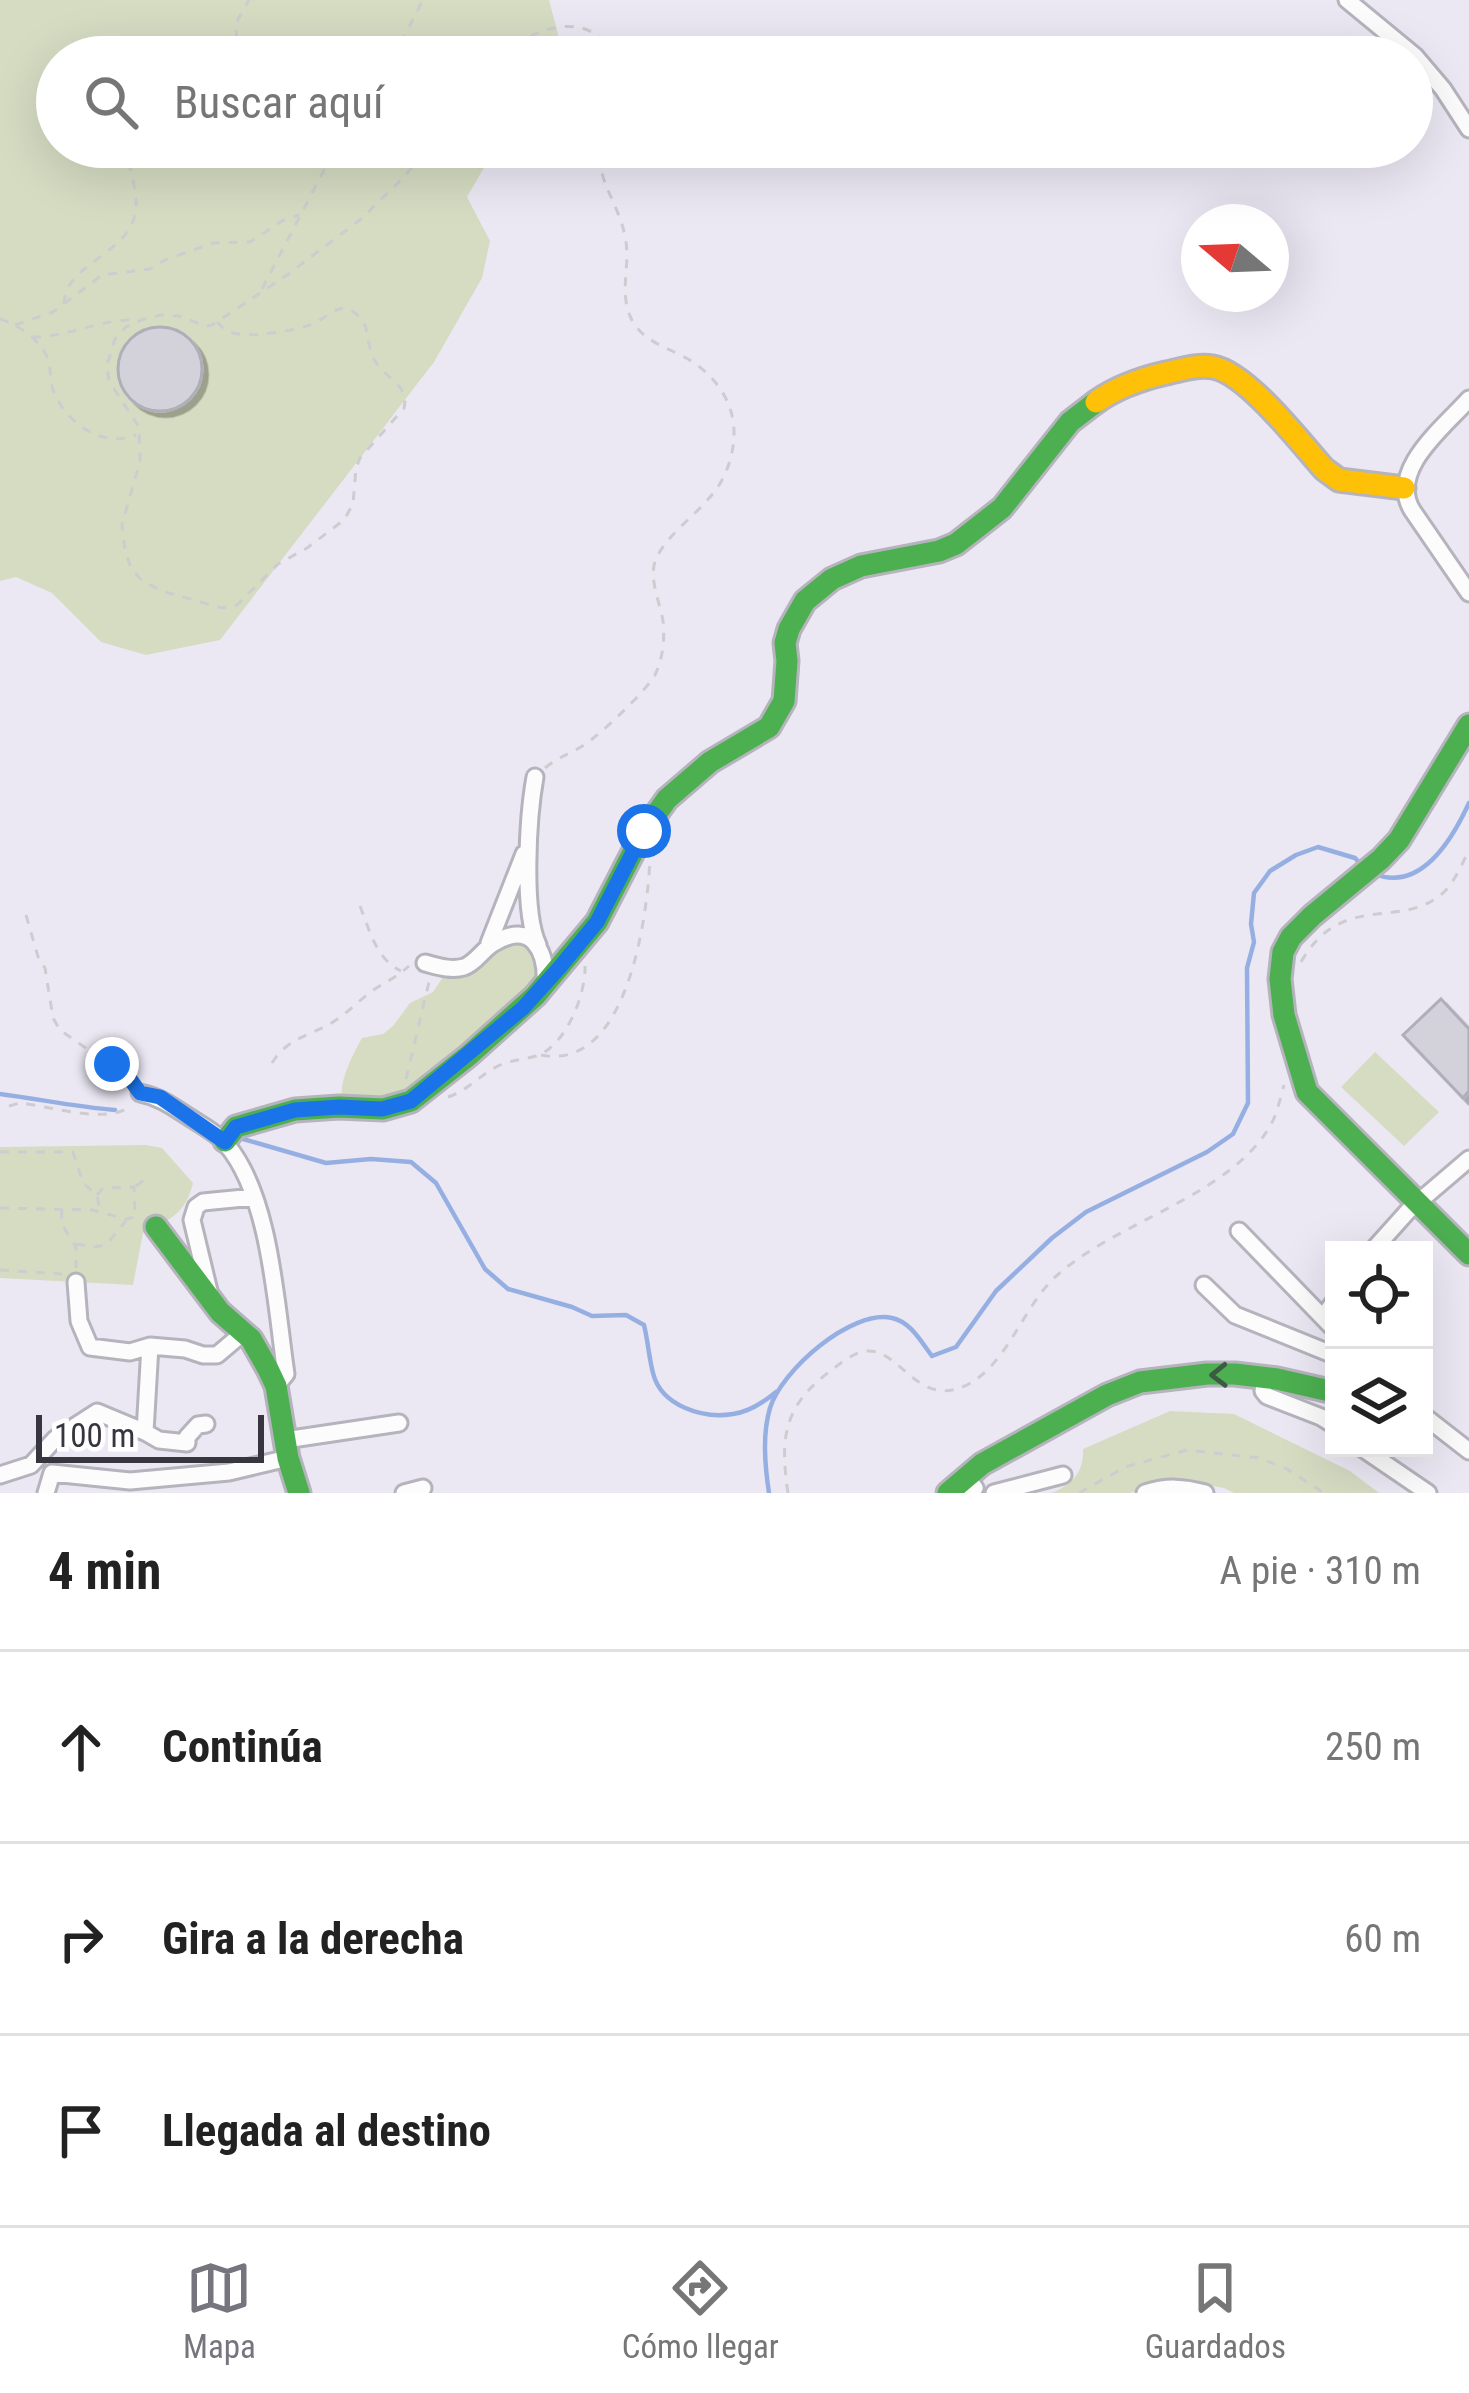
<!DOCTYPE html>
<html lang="es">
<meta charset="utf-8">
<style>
body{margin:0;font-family:"Roboto Condensed",sans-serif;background:#f6f6f6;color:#222}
.controls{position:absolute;right:36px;bottom:36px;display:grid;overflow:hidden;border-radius:0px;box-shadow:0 12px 48px #0002}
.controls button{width:108px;height:108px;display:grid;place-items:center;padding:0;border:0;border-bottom:3px solid #e0e0e0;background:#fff;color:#222;font:60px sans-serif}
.compass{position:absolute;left:1181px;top:204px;width:108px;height:108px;border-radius:50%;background:#fff;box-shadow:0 12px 48px #0002;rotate:289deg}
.scale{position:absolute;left:36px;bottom:30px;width:228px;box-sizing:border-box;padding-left:12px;border:6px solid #37353d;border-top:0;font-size:33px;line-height:42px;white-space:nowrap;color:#37353d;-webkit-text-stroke:9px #fff;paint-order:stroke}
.stop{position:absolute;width:36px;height:36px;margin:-27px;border:9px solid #1a73e8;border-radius:50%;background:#fff}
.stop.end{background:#1a73e8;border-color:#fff;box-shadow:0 3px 12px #0008}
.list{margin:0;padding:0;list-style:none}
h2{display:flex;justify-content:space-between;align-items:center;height:156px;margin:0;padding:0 48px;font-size:51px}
h2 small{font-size:39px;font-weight:400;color:#767676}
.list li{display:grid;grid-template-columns:78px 1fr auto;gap:36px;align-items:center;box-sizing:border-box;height:192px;padding:0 48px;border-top:3px solid #e0e0e0}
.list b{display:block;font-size:45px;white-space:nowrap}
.list em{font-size:39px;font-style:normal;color:#767676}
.icon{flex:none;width:66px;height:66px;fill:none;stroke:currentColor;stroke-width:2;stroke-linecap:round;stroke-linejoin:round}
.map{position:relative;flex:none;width:1469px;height:1493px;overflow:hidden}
.search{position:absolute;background:#fff;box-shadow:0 12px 48px #0002;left:36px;right:36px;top:36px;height:132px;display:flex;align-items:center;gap:30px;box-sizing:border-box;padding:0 42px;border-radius:66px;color:#767676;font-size:45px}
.sheet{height:732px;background:#fff}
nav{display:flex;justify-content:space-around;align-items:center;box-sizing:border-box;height:168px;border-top:3px solid #e0e0e0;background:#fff;font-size:33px;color:#767676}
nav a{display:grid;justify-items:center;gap:6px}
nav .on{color:#76747d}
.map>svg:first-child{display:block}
</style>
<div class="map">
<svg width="1469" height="1493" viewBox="0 0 1469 1493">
<defs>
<filter id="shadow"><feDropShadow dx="5.5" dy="5.5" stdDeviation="0" flood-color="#0004"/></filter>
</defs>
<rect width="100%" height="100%" fill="#ebe8f4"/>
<!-- green -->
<path fill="#d5dcc2" d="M0 0H549L564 57H57V147H496L467 197 490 241 482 278 434 362 220 640 146 655 101 642 52 593 16 577 0 581Z
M508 942C532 944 543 957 536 981L423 1084 393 1099 342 1101C339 1079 352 1057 362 1038L383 1034 393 1026 410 1003 433 992 445 974H470L498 948Z
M1375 1052 1439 1112 1404 1146 1341 1087Z
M146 1145 162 1148 193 1183C186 1213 169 1221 143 1233L133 1285 0 1278V1147Z
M1170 1411 1234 1414 1350 1471 1379 1493H1234L1224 1488 1174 1479 1130 1493H1051C1072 1485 1084 1472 1083 1449Z"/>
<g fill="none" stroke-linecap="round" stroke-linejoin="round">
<!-- stream -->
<path stroke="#96afe2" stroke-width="4.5" d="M1372 873C1420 894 1452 840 1469 803
M0 1094C39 1099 76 1107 115 1110
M243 1139 326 1163 371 1159 411 1162 436 1183 485 1269 508 1289 572 1307 592 1316 626 1315 644 1325C648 1341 649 1358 653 1373 661 1406 703 1419 733 1414 750 1412 764 1402 776 1392
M769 1493C765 1466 762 1435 770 1408 781 1371 851 1309 892 1318 911 1322 921 1342 932 1356L956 1347 996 1291 1052 1238 1086 1212 1207 1152 1233 1134 1248 1103 1247 968 1254 942 1251 924 1254 893 1270 871 1296 855 1318 847 1355 858 1363 867"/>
</g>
<!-- building -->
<path fill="#d3d1da" stroke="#b0aeb8" stroke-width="3" filter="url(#shadow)" d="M118 369a42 42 0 1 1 84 0a42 42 0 1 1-84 0Z
M1441 999 1469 1029V1091L1463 1098 1403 1035Z"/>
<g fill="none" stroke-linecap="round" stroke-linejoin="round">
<defs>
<path id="street" d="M1347 0 1415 56 1443 89 1469 129
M1469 399C1444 427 1388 470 1412 510L1469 593
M535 777C528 816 522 911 538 945
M489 943 524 854
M425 963C437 966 451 971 464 967 476 963 483 949 494 943 532 920 547 951 545 985
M140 1093C160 1097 172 1106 189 1117 201 1125 217 1133 226 1144 271 1196 276 1308 286 1374L276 1386
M1239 1231 1334 1329
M1373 1250 1408 1211 1469 1159
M76 1282 79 1321 90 1347 130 1352 150 1346 185 1349 203 1355H217L243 1333
M1204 1285 1235 1315 1334 1355
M210 1295 192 1220 196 1207 203 1202 254 1197
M1323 1317 1334 1302
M1265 1377 1263 1391 1267 1396 1321 1417 1334 1425
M1424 1416 1469 1451
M145 1432 159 1440 187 1443V1437L198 1425 206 1424
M285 1440 399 1423
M1362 1448 1428 1493
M0 1475 31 1465 55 1439 97 1412 145 1432 150 1346
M967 1478 975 1488 971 1493
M46 1493 52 1473 130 1481 229 1472 288 1458
M404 1493 423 1488
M994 1493 1063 1475
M1145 1493C1167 1486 1183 1487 1205 1493"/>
<path id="fast" d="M1469 725 1399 840 1381 859 1312 916 1291 937 1283 952 1280 979 1284 1015 1307 1092 1469 1254
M225 1141 236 1127 295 1110 339 1107 383 1109 411 1101 468 1056 535 996 597 922 644 831 667 799 710 762 769 727 784 701 787 661 785 643 789 629 805 601 832 579 861 566 939 551 956 544 1002 508 1070 422 1096 402
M156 1227 220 1312 251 1339 268 1369 276 1386 288 1458 299 1493
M948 1493 982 1464 1107 1395 1140 1382 1207 1374H1235L1277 1379 1334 1392"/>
<path id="slow" d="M1096 402C1117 387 1140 379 1166 373 1181 370 1197 364 1213 367 1247 373 1300 442 1324 469L1339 480 1404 488"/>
</defs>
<!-- street casing -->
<use href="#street" stroke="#b5b3bc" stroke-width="21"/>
<!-- fast casing -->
<use href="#fast" stroke="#b5b3bc" stroke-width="27"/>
<!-- slow casing -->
<use href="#slow" stroke="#b5b3bc" stroke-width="27"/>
<!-- path -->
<path stroke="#cdcdd0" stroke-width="3" stroke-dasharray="9 9" stroke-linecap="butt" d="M237 57 236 23 249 0
M389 57 406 33 423 0
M501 57C530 28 592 6 613 57
M262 289 336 147
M64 304C64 263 132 254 136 209 137 194 132 176 129 162L132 155C142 151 157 153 165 147
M0 319C19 326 34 335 45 353 52 364 49 377 53 390 65 422 102 449 136 435
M217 322C223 328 226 331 233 333 249 338 296 331 312 324 325 319 331 309 346 308 374 321 363 337 374 359 384 379 410 384 404 408L360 458 356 468 353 504 344 520 307 548 278 564 237 605 222 608 162 591 142 581 131 568 125 550 122 525 140 461 139 427 109 381 107 365 115 339 126 327 141 320 161 315 179 316 205 326 212 325 287 275 361 219 404 177 428 147
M15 325 53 312 102 275 150 269 165 260 213 243 250 242 285 219 299 215
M32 337C69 337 102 318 139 320
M545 768C558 757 570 754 584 745 600 735 646 691 655 675 663 658 665 639 663 621 660 602 648 578 656 559 669 529 711 507 725 474 744 430 733 390 693 362 673 349 646 344 633 322 618 296 630 269 626 242 621 206 599 187 598 147
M360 906C370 931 376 959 401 971
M26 915 39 960 45 968 53 1018 60 1030 130 1079
M1301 962C1343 889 1401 932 1444 892 1455 881 1462 864 1469 850
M541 1055C627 1072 647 919 650 860
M272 1063C287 1038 310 1036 333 1022 349 1012 362 997 378 987 390 980 399 975 409 966
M406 1079 430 978
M448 1097C467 1091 480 1075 498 1066 510 1060 523 1060 536 1056 565 1047 586 995 585 966
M9 1106 20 1103C49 1106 109 1125 130 1106
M0 1152H73L83 1183 97 1195 99 1206 105 1211
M136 1186 148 1177
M97 1195 103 1188 134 1187 135 1214
M0 1208 92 1210 126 1219 140 1216
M62 1210 61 1223 76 1247V1268
M76 1244 93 1247 106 1245 126 1221
M0 1270 62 1274
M788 1493C780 1439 783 1407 829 1372 840 1364 854 1351 869 1351 901 1351 919 1409 967 1385 1007 1364 1022 1310 1053 1279 1113 1222 1225 1199 1269 1128 1277 1115 1280 1099 1284 1085
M1079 1493 1125 1467 1187 1450 1260 1458 1287 1469 1324 1493"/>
<!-- street -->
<use href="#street" stroke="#fcfcfd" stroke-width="15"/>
<!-- fast -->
<use href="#fast" stroke="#4caf50" stroke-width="21"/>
<!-- slow -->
<use href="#slow" stroke="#ffc107" stroke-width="21"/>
</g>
<!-- one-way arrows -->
<defs><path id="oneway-chevron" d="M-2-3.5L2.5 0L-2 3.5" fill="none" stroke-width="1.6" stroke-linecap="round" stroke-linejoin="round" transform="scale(3)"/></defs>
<use stroke="#3d5a43" href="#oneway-chevron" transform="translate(1219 1375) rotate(179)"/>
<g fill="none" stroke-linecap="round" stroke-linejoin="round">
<!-- route -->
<path stroke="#1a73e8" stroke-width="15" d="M112 1064 128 1076 140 1093 160 1097 225 1142 236 1127 295 1110 339 1107 382 1109 411 1101 523 1008 560 967 597 922 644 831"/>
</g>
</svg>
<div class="controls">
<button><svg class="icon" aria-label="locate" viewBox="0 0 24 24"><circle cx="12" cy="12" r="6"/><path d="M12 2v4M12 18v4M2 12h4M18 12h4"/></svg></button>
<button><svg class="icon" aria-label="layers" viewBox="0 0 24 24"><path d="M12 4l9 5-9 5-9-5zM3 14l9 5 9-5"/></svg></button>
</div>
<svg class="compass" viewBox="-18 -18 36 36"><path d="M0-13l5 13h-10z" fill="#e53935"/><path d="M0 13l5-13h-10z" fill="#767676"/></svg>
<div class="scale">100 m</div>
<div class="stop" style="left:644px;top:831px"></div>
<div class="stop end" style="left:112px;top:1064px"></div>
<div class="search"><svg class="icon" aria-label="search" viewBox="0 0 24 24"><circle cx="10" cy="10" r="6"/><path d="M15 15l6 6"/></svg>Buscar aquí</div>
</div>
<section class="sheet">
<h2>4 min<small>A pie · 310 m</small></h2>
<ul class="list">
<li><svg class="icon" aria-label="ahead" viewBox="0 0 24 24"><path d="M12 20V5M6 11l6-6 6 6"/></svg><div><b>Continúa</b></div><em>250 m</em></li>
<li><svg class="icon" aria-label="right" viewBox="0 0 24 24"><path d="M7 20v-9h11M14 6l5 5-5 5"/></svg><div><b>Gira a la derecha</b></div><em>60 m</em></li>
<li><svg class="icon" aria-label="arrive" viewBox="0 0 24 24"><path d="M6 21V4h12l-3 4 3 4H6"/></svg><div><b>Llegada al destino</b></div></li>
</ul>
</section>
<nav>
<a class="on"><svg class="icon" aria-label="map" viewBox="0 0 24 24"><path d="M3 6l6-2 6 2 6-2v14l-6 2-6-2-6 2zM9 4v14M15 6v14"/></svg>Mapa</a>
<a><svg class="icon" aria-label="directions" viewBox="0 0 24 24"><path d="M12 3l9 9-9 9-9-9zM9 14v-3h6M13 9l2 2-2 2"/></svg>Cómo llegar</a>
<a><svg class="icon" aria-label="saved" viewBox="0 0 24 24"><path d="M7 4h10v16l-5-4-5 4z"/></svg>Guardados</a>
</nav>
